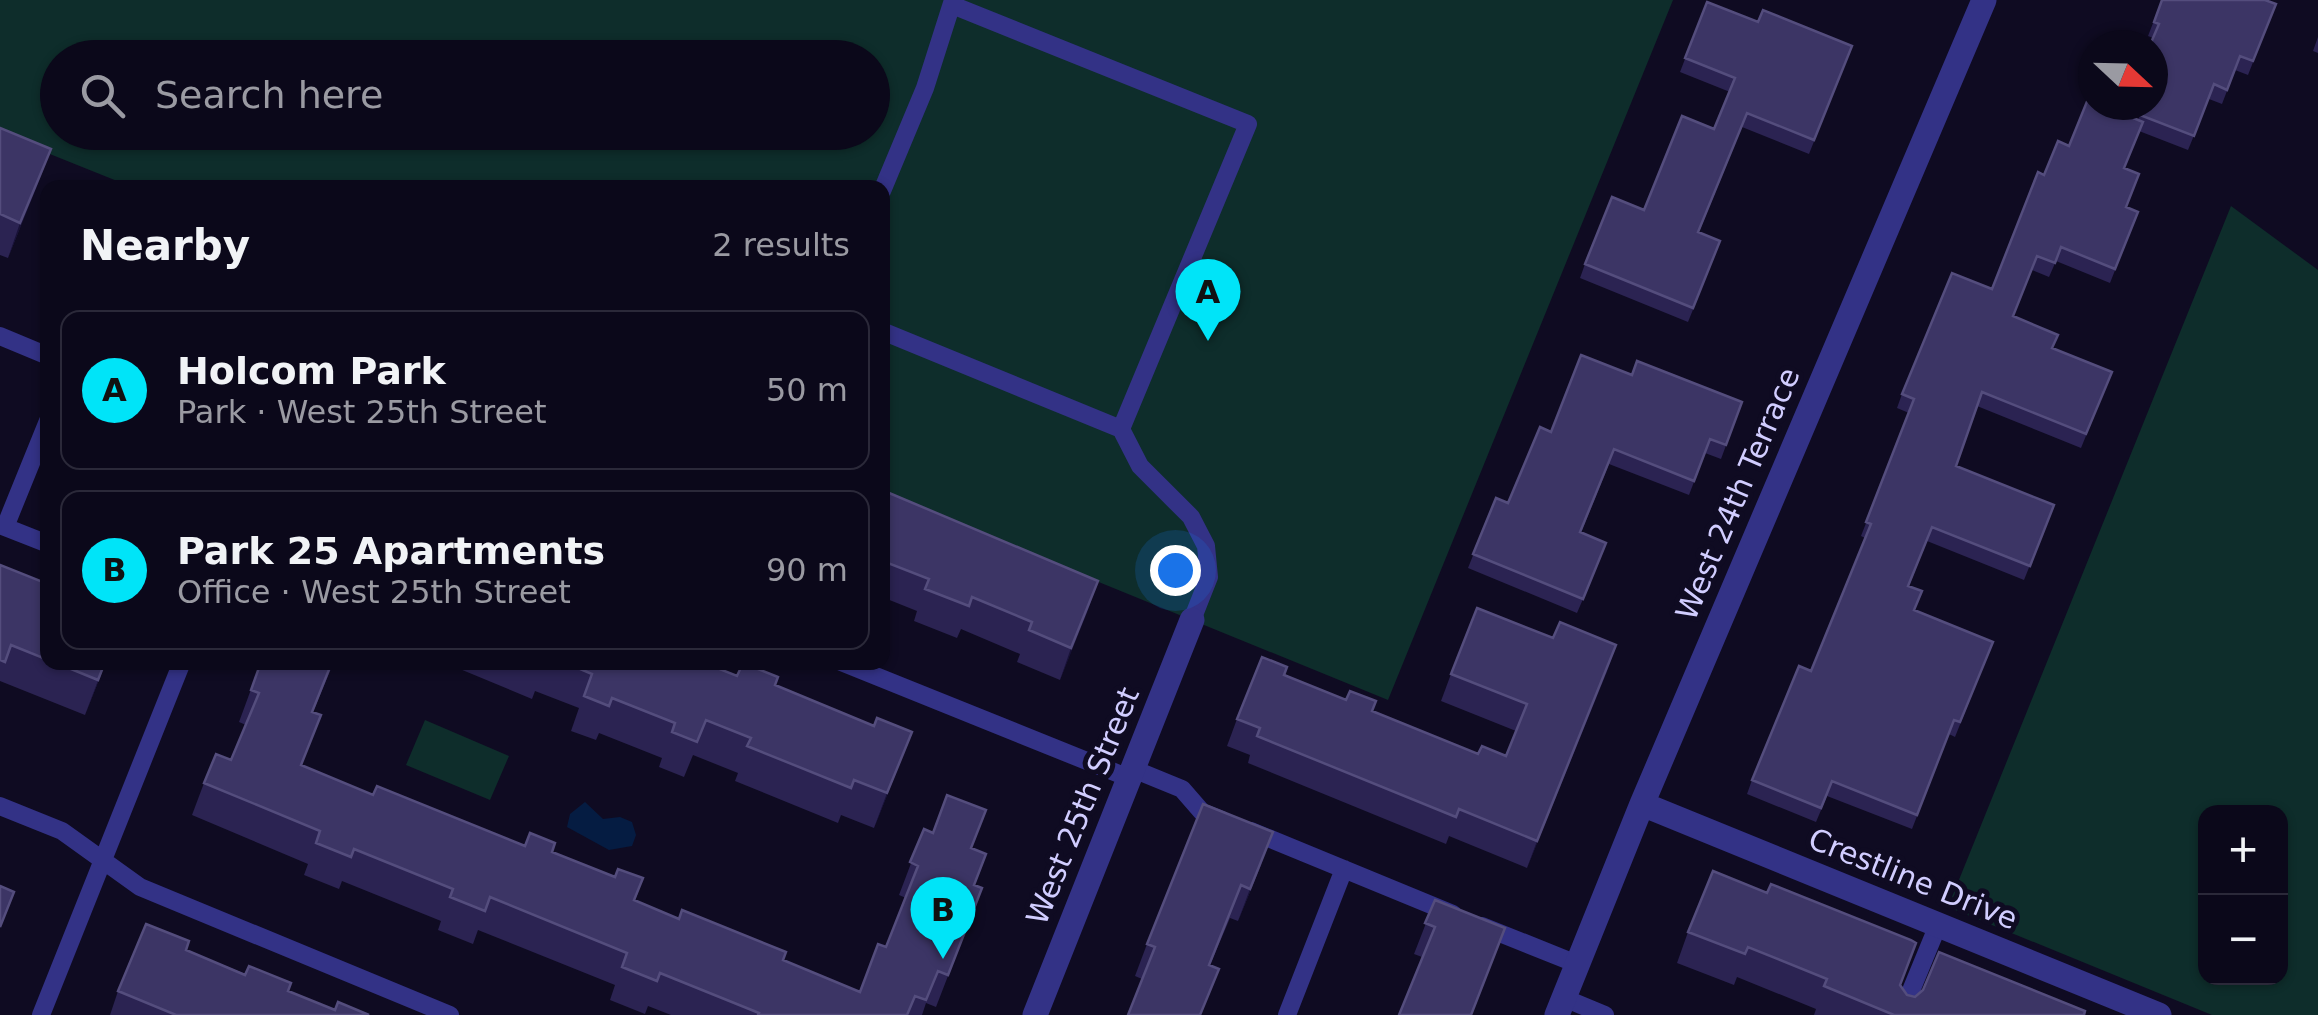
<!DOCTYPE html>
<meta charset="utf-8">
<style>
body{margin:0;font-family:"DejaVu Sans",sans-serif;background:#191627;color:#f1f3f6}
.controls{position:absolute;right:30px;bottom:30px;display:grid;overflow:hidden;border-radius:20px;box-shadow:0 2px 8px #0004}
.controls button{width:90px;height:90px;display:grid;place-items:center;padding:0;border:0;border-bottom:2px solid #2b2939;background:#0b081a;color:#f1f3f6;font:50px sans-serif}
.compass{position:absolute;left:2078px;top:30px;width:90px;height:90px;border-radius:50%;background:#0b081a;box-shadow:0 2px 8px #0004;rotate:112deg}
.you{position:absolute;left:1175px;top:570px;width:35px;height:35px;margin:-25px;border:8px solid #fff;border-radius:50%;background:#1a73e8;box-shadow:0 0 0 15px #1a73e833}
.badge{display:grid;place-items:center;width:65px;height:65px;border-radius:50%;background:#00e4f8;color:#111;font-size:32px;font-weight:700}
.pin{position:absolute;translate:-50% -82px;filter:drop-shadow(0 2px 5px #0008)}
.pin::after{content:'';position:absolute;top:52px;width:35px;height:30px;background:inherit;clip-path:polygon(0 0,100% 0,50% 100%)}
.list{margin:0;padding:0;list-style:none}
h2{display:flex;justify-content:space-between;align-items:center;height:130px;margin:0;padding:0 40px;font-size:42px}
h2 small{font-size:32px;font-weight:400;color:#9a9aa2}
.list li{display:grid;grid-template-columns:65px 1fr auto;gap:30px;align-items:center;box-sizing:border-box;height:160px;margin:0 20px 20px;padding:0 20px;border:2px solid #2b2939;border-radius:20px}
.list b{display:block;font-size:38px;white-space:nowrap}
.list p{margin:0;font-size:32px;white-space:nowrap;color:#9a9aa2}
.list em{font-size:32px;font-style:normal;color:#9a9aa2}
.icon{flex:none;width:55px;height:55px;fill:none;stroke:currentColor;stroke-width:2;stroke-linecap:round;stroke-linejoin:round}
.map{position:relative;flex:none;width:2318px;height:1015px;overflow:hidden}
.search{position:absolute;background:#0b081a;box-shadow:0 2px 8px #0004;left:40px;top:40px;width:850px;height:110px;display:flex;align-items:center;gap:25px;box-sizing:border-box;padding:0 35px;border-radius:55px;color:#9a9aa2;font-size:38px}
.panel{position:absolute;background:#0b081a;box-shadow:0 2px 8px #0004;left:40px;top:180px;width:850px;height:490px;border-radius:20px}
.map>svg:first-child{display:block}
</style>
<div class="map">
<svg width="2318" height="1015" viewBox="0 0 2318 1015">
<rect width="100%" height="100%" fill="#0f0b22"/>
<!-- green -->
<path fill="#0e2d2b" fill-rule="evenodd" d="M0 0H1673L1388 700 883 494 882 188 132 187 0 134ZM58 58H872V132H58Z
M2231 206 2318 270V1015H2212L1948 907ZM2280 812V978H2206V812Z
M425 720 509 756 490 800 406 765Z"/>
<!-- water -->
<path fill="#051c42" d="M585 802 603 819 620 817 632 822 636 835 632 846 609 850 567 827 570 814Z"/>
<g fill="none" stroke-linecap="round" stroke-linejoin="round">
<!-- service -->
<path stroke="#333286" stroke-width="18" d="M952 5 1248 124 1121 429 1140 466 1191 517 1206 546 1209 577 1192 620
M882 191 925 88 953 0
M882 331 1121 429
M0 336 48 356
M0 525 48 544
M5 527 48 421
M841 662 1129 778
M1133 769 1182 789 1202 812 1222 820
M0 806 62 831 140 887 450 1015
M1251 831 1453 914
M1482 926 1577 964
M1564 998 1605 1015
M41 1015 182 662
M1287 1015 1344 869
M1901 1015 1938 925"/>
<!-- minor -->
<path stroke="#333286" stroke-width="25" d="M1642 804 2159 1015
M1035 1015 1192 620
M1557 1015 1642 804 1984 0"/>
</g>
<!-- wall -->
<path fill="#2b2352" d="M2162 0 2276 4 2248 75 2235 70 2222 104 2209 99 2188 150 2139 131 2124 168 2126 208 2138 212 2110 283 2056 261 2049 277 2032 270 2013 317 2053 348 2112 372 2081 448 1977 406 1956 466 2054 505 2024 580 1927 541 1909 586 1915 611 1993 642 1955 737 1949 734 1912 829 1827 796 1816 822 1747 794 1752 780 1811 671 1865 538 1861 536 1909 413 1897 408 1902 394 1992 289 2044 175 2069 146 2138 120 2155 78 2153 77V38L2148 36Z
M1707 2 1758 22 1852 46 1809 154 1742 127 1699 232 1715 255 1688 322 1580 278 1585 264 1644 210 1714 129 1730 92 1680 72Z
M2318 37V53L2313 51Z
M0 128 51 149 8 258 0 255Z
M1632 375 1742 402 1721 459 1705 453 1689 495 1609 464 1581 533 1601 557 1577 613 1468 568 1496 498 1508 503 1551 432Z
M882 490 1098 581 1060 680 1017 662 1020 654 961 629 957 638 914 621 917 611 882 597Z
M0 565 48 584V662H106L85 715 0 681Z
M1553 638 1616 645 1527 868 1449 836 1446 844 1248 763 1250 755 1227 746 1237 719 1284 675 1478 754 1506 756 1516 731 1441 701 1451 674Z
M261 662H343L341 667 333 664 313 712 302 766 373 795 525 846 552 852 615 877 643 878 635 901 860 992 886 947 906 898 899 895 924 829 971 849 974 885 982 888 936 1007 926 1003 922 1015H671L648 1006 645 1014 610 1000 615 985 478 930 473 944 438 930 441 921 342 881 339 889 304 875 308 864 192 815 204 783 231 760 246 725 239 722Z
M443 662H702L737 676 775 686 874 726 912 732 874 828 841 815 838 823 735 781 738 773 693 755 684 777 659 767 662 758 599 733 596 740 571 731 579 708 535 691 532 699Z
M1261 865 1238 921 1230 918 1210 965 1142 979 1135 976 1147 944Z
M1435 900 1494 958 1422 957 1414 954Z
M1688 932 1900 986 1907 995 2084 1015H1814L1816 1009 1737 977 1734 985 1677 963Z
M186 950 335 1010 369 1015H110L118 991Z"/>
<!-- shaded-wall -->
<path fill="#181237" d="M51 149 38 184 8 258 20 223Z
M1098 581 1087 613 1060 680 1071 648Z
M1616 645 1607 672 1527 868 1537 841Z
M105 662H106L85 715Z
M912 732 899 766 874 828 887 793Z
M1273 832 1261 865 1238 921 1250 889Z"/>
<!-- building -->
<path fill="#3c3565" stroke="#544d7d" stroke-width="2.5" d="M2162 0H2265L2276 4 2253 61 2240 56 2227 90 2214 84 2194 136 2140 115 2144 105H2153V82L2160 64 2153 61V45H2150L2159 24 2154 22Z
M1707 2 1758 22 1763 10 1852 46 1814 140 1747 113 1698 232 1720 241 1693 308 1585 264 1612 197 1644 210 1682 116 1714 129 1735 78 1685 58Z
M2088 99 2093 102V105H2102L2143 122 2124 168 2139 174 2126 207 2138 212 2115 269 2061 247 2055 263 2037 256 2013 316 2058 335 2052 348 2112 372 2086 434 1982 392 1956 466 2054 505 2030 566 1932 527 1908 586 1922 591 1914 610 1993 642 1960 722 1954 720 1917 815 1832 781 1821 808 1752 780 1799 666 1811 671 1871 524 1866 522 1914 399 1902 394 1952 273 1992 289 2038 172 2044 175 2058 141 2069 146Z
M0 128 51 149 20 223 0 214Z
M1581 355 1632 375 1637 361 1742 402 1726 445 1710 439 1694 481 1614 449 1580 532 1606 543 1583 599 1473 554 1496 498 1508 503 1540 427 1551 432Z
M882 490 1098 581 1071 648 1029 630 1032 622 972 597 969 606 925 589 929 579 883 561 882 563Z
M0 565 48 584V660L11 645 5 662 0 660Z
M1477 608 1553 638 1560 622 1616 645 1537 841 1459 809 1456 817 1257 736 1260 728 1237 719 1262 657 1287 667 1284 675 1346 700 1350 691 1376 701 1372 711 1478 754 1482 746 1506 756 1527 704 1451 674Z
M54 662H105L98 680Z
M261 662H332L312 712 321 715 301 765 373 795 377 786 525 846 530 833 555 843 552 852 615 877 618 869 643 878 634 900 679 919 682 910 786 952 783 960 860 992 878 944 886 947 918 866 910 862 924 829 933 833 947 795 986 810 971 848 986 854 974 885 982 888 948 975 938 971 926 1000 915 996 907 1015H758L759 1013 660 973 657 981 622 967 627 953 490 897 485 911 450 897 453 889 354 849 351 857 316 843 320 831 204 783 216 754 231 760 259 693 251 690Z
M564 662H702L737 676 743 663 778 677 775 685 874 726 877 718 912 732 887 793 854 780 851 788 747 746 751 738 706 720 697 742 672 732 675 723 612 698 609 706 584 696 592 674Z
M1203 804 1273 832 1250 889 1241 885 1209 965 1219 969 1200 1015H1128L1155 947 1147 944Z
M1713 871 1767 893 1771 884 1911 940 1916 943 1900 985 1907 995 1915 997 1923 990 1939 952 2085 1011 2084 1015H1894L1824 986 1827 979 1748 947 1745 954 1688 932Z
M0 886 14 892 0 927Z
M1435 900 1505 928 1471 1015H1399L1435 927 1425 923Z
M146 924 189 941 186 950 245 975 249 966 291 983 288 991 335 1010 338 1002 369 1015H176L118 991Z"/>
<g text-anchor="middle" stroke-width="10" stroke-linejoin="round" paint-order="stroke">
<!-- street labels -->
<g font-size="30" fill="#d1cdff" stroke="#0f0b22">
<text transform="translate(1738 494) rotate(-67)" y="10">West 24th Terrace</text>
<text transform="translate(1083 806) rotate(-68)" y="10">West 25th Street</text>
<text transform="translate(1913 879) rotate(22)" y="10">Crestline Drive</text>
</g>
</g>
</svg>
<div class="controls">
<button>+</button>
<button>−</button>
</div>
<svg class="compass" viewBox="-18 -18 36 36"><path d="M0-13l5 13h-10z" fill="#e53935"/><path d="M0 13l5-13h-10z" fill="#9a9aa2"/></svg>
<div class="you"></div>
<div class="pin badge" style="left:1208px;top:341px">A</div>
<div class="pin badge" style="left:943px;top:959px">B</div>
<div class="search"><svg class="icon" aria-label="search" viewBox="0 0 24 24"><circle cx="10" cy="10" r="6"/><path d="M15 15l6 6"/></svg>Search here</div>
<section class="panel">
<h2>Nearby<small>2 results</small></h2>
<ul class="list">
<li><span class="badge">A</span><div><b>Holcom Park</b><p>Park · West 25th Street</p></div><em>50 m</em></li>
<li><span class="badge">B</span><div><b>Park 25 Apartments</b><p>Office · West 25th Street</p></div><em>90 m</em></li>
</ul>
</section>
</div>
